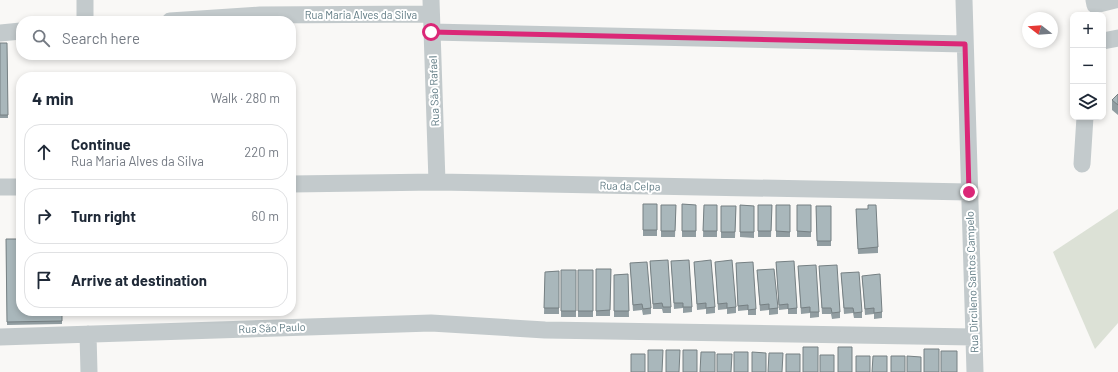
<!DOCTYPE html>
<meta charset="utf-8">
<style>
body{margin:0;font-family:Barlow,sans-serif;background:#f2f2f3;color:#1f2937}
.controls{position:absolute;right:12px;top:12px;display:grid;overflow:hidden;border-radius:8px;box-shadow:0 2px 6px #0003}
.controls button{width:36px;height:36px;display:grid;place-items:center;padding:0;border:0;border-bottom:1px solid #e0e1e3;background:#fff;color:#1f2937;font:20px sans-serif}
.compass{position:absolute;left:1022px;top:12px;width:36px;height:36px;border-radius:50%;background:#fff;box-shadow:0 2px 6px #0003;rotate:287deg}
.stop{position:absolute;width:12px;height:12px;margin:-9px;border:3px solid #db2777;border-radius:50%;background:#fff}
.stop.end{background:#db2777;border-color:#fff;box-shadow:0 1px 4px #0008}
.list{margin:0;padding:0;list-style:none}
h2{display:flex;justify-content:space-between;align-items:center;height:52px;margin:0;padding:0 16px;font-size:17px}
h2 small{font-size:13px;font-weight:400;color:#747a83}
.list li{display:grid;grid-template-columns:26px 1fr auto;gap:12px;align-items:center;box-sizing:border-box;height:56px;margin:0 8px 8px;padding:0 8px;border:1px solid #e0e1e3;border-radius:16px}
.list b{display:block;font-size:15px;white-space:nowrap}
.list p{margin:0;font-size:13px;white-space:nowrap;color:#747a83}
.list em{font-size:13px;font-style:normal;color:#747a83}
.icon{flex:none;width:22px;height:22px;fill:none;stroke:currentColor;stroke-width:2;stroke-linecap:round;stroke-linejoin:round}
.map{position:relative;flex:none;width:1118px;height:372px;overflow:hidden}
.search{position:absolute;background:#fff;box-shadow:0 2px 6px #0003;left:16px;top:16px;width:280px;height:44px;display:flex;align-items:center;gap:10px;box-sizing:border-box;padding:0 14px;border-radius:16px;color:#747a83;font-size:15px}
.panel{position:absolute;background:#fff;box-shadow:0 2px 6px #0003;left:16px;top:72px;width:280px;height:244px;border-radius:16px}
.map>svg:first-child{display:block}
</style>
<div class="map">
<svg width="1118" height="372" viewBox="0 0 1118 372">
<rect width="100%" height="100%" fill="#f9f8f6"/>
<!-- park -->
<path fill="#dce1d6" d="M1118 209V323L1095 349 1053 252Z"/>
<g fill="none" stroke-linecap="round" stroke-linejoin="round">
<!-- minor -->
<path stroke="#c3cacc" stroke-width="17" d="M431 0 437 182
M964 0 975 372
M1094 0 1095 5 1115 0
M85 21V0
M170 21 260 15 431 14
M431 32 965 44
M0 33 21 31
M1103 41 1118 38
M1082 164 1085 117
M291 184 437 182 969 192
M0 187H21
M88 334 89 372
M0 337 431 323 545 330 974 337"/>
</g>
<!-- wall -->
<path fill="#919da1" d="M0 43H7L8 118H0Z
M1118 94V115L1112 110V100Z
M643 204H657V236H643Z
M682 204 696 205V237H682Z
M661 205H676L675 237H661Z
M704 205H717V237H703Z
M740 205 754 206V238L740 237Z
M758 205H772L771 237H758Z
M776 205H790V237H776Z
M797 205H811V237H797Z
M868 205 878 247V253L858 254 856 209H868Z
M721 206H736L735 238H721Z
M816 206H831V246H817Z
M6 239 62 311V324L7 325Z
M650 261 671 307V313H663L662 309H653Z
M671 261 692 307V312L683 313V308L674 309Z
M694 262 715 307V313L706 314V309L697 310Z
M715 262 736 307V313L727 314V309L718 310Z
M776 262 797 308V314H788V309L779 310Z
M630 263 651 308V314L643 315 642 310 633 311Z
M736 263 756 309V315H748V310L738 311Z
M798 266 819 312V317L810 318V313L801 314Z
M819 266 840 312V318L832 319 831 314H822Z
M596 269H611L610 316H596Z
M561 270H576V317H561Z
M578 270H593V317H578Z
M757 270 778 308V314L769 315V310L760 311Z
M559 271V314H544L545 272Z
M841 273 862 312V318H854L853 313 844 314Z
M628 274 629 317H614V275Z
M862 276 882 312V318L874 319V314L865 315Z"/>
<!-- building -->
<path fill="#a9b7bb" stroke="#768083" d="M0 43H7L8 115H0Z
M1118 94V105L1112 100Z
M643 204H657V230H643Z
M682 204 696 205V231H682Z
M661 205H676L675 231H661Z
M704 205H717V231H703Z
M740 205 754 206V232H740Z
M758 205H772L771 231H758Z
M776 205H790V232L776 231Z
M797 205H811V232L797 231Z
M868 205H876L878 247 858 249 856 209H868Z
M721 206H736L735 232H721Z
M816 206H831V241H817Z
M6 239H21V311H62V321L7 322Z
M668 260 671 307H663L662 303 653 304 650 261Z
M689 260 692 307H683V303H674L671 261Z
M711 260 715 307 706 308V303L697 304 694 262Z
M732 260 736 307 727 308V303L718 304 715 262Z
M794 261 797 308 788 309V304L779 305 776 262Z
M647 262 651 308 643 309 642 304 633 305 630 263Z
M753 262 756 309 748 310V305L738 306 736 263Z
M816 265 819 312H810V307L801 308 798 266Z
M837 265 840 312 832 313 831 308H822L819 266Z
M596 269H611L610 310 596 311Z
M774 269 778 308 769 309V304L760 305 757 270Z
M561 270H576V311H561Z
M578 270H593V311H578Z
M559 271V308H544L545 272Z
M859 272 862 312 854 313 853 308H844L841 273Z
M628 274 629 311H614V275Z
M880 274 882 312 874 313V308L865 309 862 276Z
M803 347H818V372H803Z
M838 347H852V372H838Z
M924 349H939V372H924Z
M648 350H663L662 372H648Z
M666 350H680L679 372H666Z
M683 350H697V372H683Z
M941 351H957V372H941Z
M701 352H715V372H700Z
M734 352H748V372H734Z
M752 352 766 353V372H752Z
M769 353H783L782 372H768Z
M631 354H645V372H631Z
M717 354H732L731 372H717Z
M786 354H800V372H786Z
M820 355H834V372H820Z
M856 356H870V372H856Z
M873 356H887V372H872Z
M891 356H905V372H891Z
M907 356 921 357V372H907Z"/>
<g fill="none" stroke-linecap="round" stroke-linejoin="round">
<!-- route -->
<path stroke="#db2777" stroke-width="5" d="M431 32 965 44 969 192"/>
</g>
<g text-anchor="middle" stroke-width="4" stroke-linejoin="round" paint-order="stroke">
<!-- street labels -->
<g font-size="11" fill="#607b84" stroke="#fff">
<text x="361" y="19">Rua Maria Alves da Silva</text>
<text transform="translate(434 91) rotate(-92)" y="4">Rua São Rafael</text>
<text transform="translate(630 186) rotate(1)" y="4">Rua da Celpa</text>
<text transform="translate(972 282) rotate(-92)" y="4">Rua Dircileno Santos Campelo</text>
<text transform="translate(272 328) rotate(-2)" y="4">Rua São Paulo</text>
</g>
</g>
</svg>
<div class="controls">
<button>+</button>
<button>−</button>
<button><svg class="icon" aria-label="layers" viewBox="0 0 24 24"><path d="M12 4l9 5-9 5-9-5zM3 14l9 5 9-5"/></svg></button>
</div>
<svg class="compass" viewBox="-18 -18 36 36"><path d="M0-13l5 13h-10z" fill="#e53935"/><path d="M0 13l5-13h-10z" fill="#747a83"/></svg>
<div class="stop" style="left:431px;top:32px"></div>
<div class="stop end" style="left:969px;top:192px"></div>
<div class="search"><svg class="icon" aria-label="search" viewBox="0 0 24 24"><circle cx="10" cy="10" r="6"/><path d="M15 15l6 6"/></svg>Search here</div>
<section class="panel">
<h2>4 min<small>Walk · 280 m</small></h2>
<ul class="list">
<li><svg class="icon" aria-label="ahead" viewBox="0 0 24 24"><path d="M12 20V5M6 11l6-6 6 6"/></svg><div><b>Continue</b><p>Rua Maria Alves da Silva</p></div><em>220 m</em></li>
<li><svg class="icon" aria-label="right" viewBox="0 0 24 24"><path d="M7 20v-9h11M14 6l5 5-5 5"/></svg><div><b>Turn right</b></div><em>60 m</em></li>
<li><svg class="icon" aria-label="arrive" viewBox="0 0 24 24"><path d="M6 21V4h12l-3 4 3 4H6"/></svg><div><b>Arrive at destination</b></div></li>
</ul>
</section>
</div>
